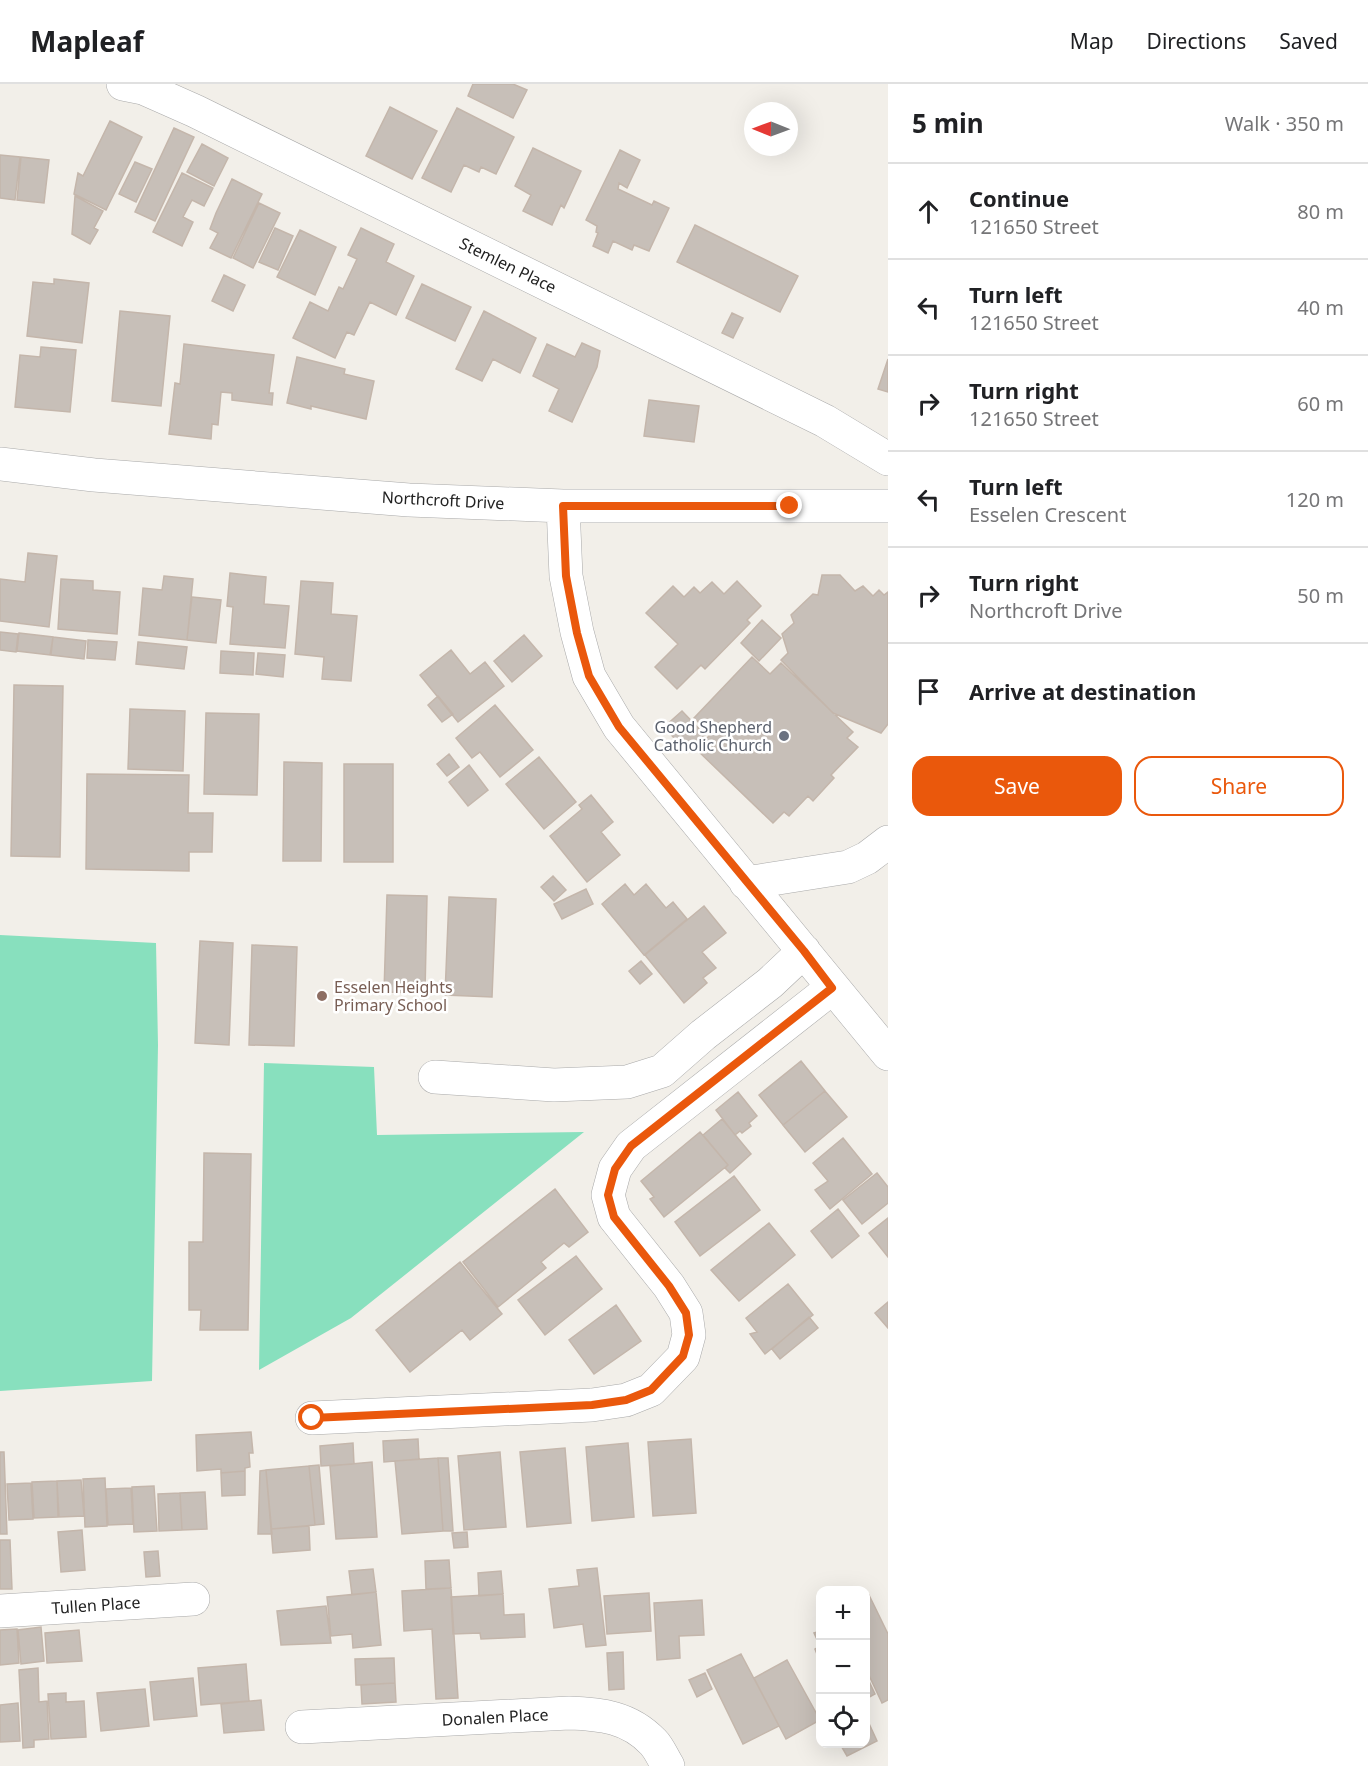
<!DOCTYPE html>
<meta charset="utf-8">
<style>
body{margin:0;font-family:"Noto Sans",sans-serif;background:#f2f2f2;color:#202124}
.controls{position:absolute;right:18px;bottom:18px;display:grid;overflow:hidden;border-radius:12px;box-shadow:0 6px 24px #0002}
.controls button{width:54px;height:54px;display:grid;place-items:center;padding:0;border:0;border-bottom:2px solid #e0e0e0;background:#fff;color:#202124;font:30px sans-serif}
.compass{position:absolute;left:744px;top:18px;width:54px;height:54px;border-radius:50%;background:#fff;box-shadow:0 6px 24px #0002;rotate:271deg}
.stop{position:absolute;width:18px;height:18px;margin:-14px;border:4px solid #ea580c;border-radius:50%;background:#fff}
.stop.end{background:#ea580c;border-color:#fff;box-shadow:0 2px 6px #0008}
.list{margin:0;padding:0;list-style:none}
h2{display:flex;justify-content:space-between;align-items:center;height:78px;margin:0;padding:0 24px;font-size:26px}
h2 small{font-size:20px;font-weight:400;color:#757577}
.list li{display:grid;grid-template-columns:39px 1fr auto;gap:18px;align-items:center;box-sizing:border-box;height:96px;padding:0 24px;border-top:2px solid #e0e0e0}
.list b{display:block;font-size:22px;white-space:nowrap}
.list p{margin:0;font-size:20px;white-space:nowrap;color:#757577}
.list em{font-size:20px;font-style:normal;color:#757577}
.actions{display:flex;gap:12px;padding:18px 24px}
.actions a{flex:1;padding:14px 0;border:2px solid #ea580c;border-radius:18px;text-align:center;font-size:21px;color:#ea580c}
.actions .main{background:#ea580c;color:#fff}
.icon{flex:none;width:33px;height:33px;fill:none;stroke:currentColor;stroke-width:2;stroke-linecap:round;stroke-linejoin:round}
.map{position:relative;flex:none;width:888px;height:1682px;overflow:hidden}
header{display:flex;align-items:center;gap:36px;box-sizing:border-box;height:84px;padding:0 30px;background:#fff;border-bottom:2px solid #e0e0e0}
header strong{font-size:28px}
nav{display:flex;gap:33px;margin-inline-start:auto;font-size:21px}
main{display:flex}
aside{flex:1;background:#fff}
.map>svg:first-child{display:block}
</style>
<header>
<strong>Mapleaf</strong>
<nav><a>Map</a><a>Directions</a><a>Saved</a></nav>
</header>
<main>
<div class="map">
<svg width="888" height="1682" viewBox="0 0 888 1682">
<rect width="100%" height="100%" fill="#f2efe9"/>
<!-- pitch -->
<path fill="#88e0be" d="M0 851 156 859 158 961 152 1297 0 1307Z
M264 979 374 983 377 1051 584 1048 351 1234 259 1286Z"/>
<!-- building -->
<path fill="#c7bfb8" stroke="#c4b6ab" stroke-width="1.5" d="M473 0H513L527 6 513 34 468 12Z
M390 23 437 47 412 95 366 72Z
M457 24 514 53 496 90 481 83 479 88 464 81 451 108 422 94Z
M110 37 142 53 106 126 74 110 78 89 83 92Z
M174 44 194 53 155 137 135 128Z
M202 60 228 74 214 102 187 88Z
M533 64 581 87 564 124 561 121 552 141 523 127 531 111 515 102Z
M620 66 640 76 627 104 619 99 618 105 652 121 654 117 669 124 649 167 634 161 632 166 613 157 608 169 593 162 598 149 596 148 597 142 586 136Z
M0 71 20 73 15 116 0 114Z
M21 73 49 76 44 119 17 116Z
M135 78 152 85 136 118 119 110Z
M182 89 213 104 204 122 192 116 183 133 193 138 182 162 153 148Z
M232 95 262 110 231 174 210 164 218 149 210 145 216 129Z
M75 112 103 127 94 144 98 146 90 160 72 150Z
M259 119 280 129 253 184 233 174Z
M695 141 798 192 780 228 677 178Z
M275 144 293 152 278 186 259 178Z
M361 144 394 160 386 178 414 192 396 231 370 218 354 251 347 248 335 274 293 254 310 218 328 227 339 203 343 205 357 175 348 171Z
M300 146 336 163 315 211 277 193Z
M224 191 245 201 233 227 212 217Z
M54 195 89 199 82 259 27 252 33 198 54 200Z
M422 200 471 223 455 257 406 234Z
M120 227 170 232 161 322 112 317Z
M484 227 536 254 520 289 493 275 482 297 456 285Z
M732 229 743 234 733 254 722 249Z
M582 259 600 267 597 283 572 338 549 327 559 305 533 292 547 260 575 273Z
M184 260 274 271 269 309H273L272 321 232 316V309L221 308 218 341 212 340 211 355 169 350 175 299 180 300Z
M41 263 76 266 70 328 15 323 20 271 40 273Z
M297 273 345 285 344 290 374 297 366 335 311 322V325L287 319Z
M888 275V308L878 305Z
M649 316 699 322 694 358 644 352Z
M28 469 57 472 49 543 0 537V495L25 498Z
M230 489 266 493 264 520 289 522 285 564 230 560 233 523 227 522Z
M822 491H840L855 507 863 502 873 512 879 506 884 511 888 508V640L881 649 833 629 781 576 788 569 782 550 794 539 791 531 813 510 818 511Z
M164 492 193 495 187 556 139 551 143 504 162 506Z
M61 495 93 497V506L120 508 117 550 58 545Z
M301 497 333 499 331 530 357 532 351 597 322 595 324 573 295 570Z
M737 497 761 522 747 536 750 539 705 585 701 581 677 605 655 583 678 560 646 529 673 502 684 513 694 503 700 509 712 498 724 510Z
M192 513 221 516 216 559 187 556Z
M762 536 781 554 759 577 741 559Z
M0 548 18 550 16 568 0 566Z
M19 549 53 553 50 571 17 567Z
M524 551 542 572 512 598 494 577Z
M53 553 86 557 84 575 51 571Z
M88 556 117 558 115 576 87 574Z
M138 558 187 563 184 585 136 580Z
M451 566 470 590 485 578 504 602 458 638 420 591Z
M221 567 254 569 253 591 220 589Z
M258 569 285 571 283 593 256 590Z
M752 573 770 590 781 579 853 648 847 654 858 663 831 691 834 694 813 717 808 712 789 732 784 728 773 739 696 665 711 650 694 634Z
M14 601 63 602 60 773 11 772Z
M438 612 453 630 442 638 428 621Z
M495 621 533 666 500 693 480 668 472 674 456 654Z
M130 625 185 627 183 687 128 685Z
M682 627 705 651 687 668 664 643Z
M206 629 259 630 257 711 204 710Z
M449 670 459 683 447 692 437 680Z
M539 673 576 718 544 745 506 700Z
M284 678 322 679 321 777H283Z
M344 680H393V778H344Z
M469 681 488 706 468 722 449 698Z
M87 690 189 691 188 729H213L212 768H189V787L86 785Z
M591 711 613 738 601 748 620 771 587 798 550 752 582 725 579 721Z
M553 792 566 806 554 817 541 803Z
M625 800 634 811 646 800 666 824 673 818 687 835 644 871 602 820Z
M586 805 593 820 562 835 554 820Z
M387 811 427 812 425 909 384 908Z
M449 813 496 815 492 913 445 911Z
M704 822 726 849 702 868 716 884 703 894 707 899 684 919 645 871Z
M200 857 233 859 229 961 195 959Z
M252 861 297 863 294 962 249 961Z
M641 877 652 890 640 900 629 887Z
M801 977 825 1007 783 1041 759 1011Z
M825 1007 847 1033 805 1068 783 1041Z
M738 1008 757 1032 749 1039 751 1042 742 1049 740 1047 735 1051 716 1026Z
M722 1035 751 1070 730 1089 725 1084 728 1081 703 1051Z
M700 1048 728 1081 664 1133 650 1115 654 1113 641 1097Z
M843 1054 872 1090 830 1125 815 1106 828 1097 813 1079Z
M204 1069 251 1070 248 1246H200L201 1226H189V1158H203Z
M877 1089 888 1103V1119L862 1140 843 1116Z
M734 1092 760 1126 700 1172 675 1138Z
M555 1105 588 1148 569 1163 564 1159 541 1178 546 1184 498 1223 463 1178Z
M838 1125 859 1152 832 1174 811 1147Z
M888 1134V1173L869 1149Z
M769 1139 795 1171 739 1217 711 1186Z
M576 1172 602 1205 545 1251 518 1216Z
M460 1178 502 1230 470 1256 462 1246 410 1288 376 1246Z
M788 1200 813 1231 765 1270 750 1250 757 1248 746 1234Z
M888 1218V1244L875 1229Z
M616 1221 641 1257 594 1290 569 1256Z
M809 1233 818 1244 780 1275 772 1265Z
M251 1348 253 1369H249L250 1383 245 1384V1387L221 1389V1385L197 1387 196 1351Z
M418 1355 419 1375 384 1378 383 1357Z
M691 1355 696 1429 653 1432 648 1358Z
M353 1359 354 1380 321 1382 320 1362Z
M628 1359 634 1433 592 1437 586 1363Z
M565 1364 571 1439 527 1443 520 1368Z
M0 1368H4L7 1450H0Z
M500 1368 506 1443 464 1446 458 1372Z
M438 1374 443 1447 402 1450 395 1377Z
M438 1374H448L453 1447H443Z
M372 1378 377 1453 336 1455 330 1382Z
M319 1381 324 1440 315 1441 309 1382Z
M309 1382 315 1441 271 1445 266 1386Z
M266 1386 272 1450H258L260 1387Z
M245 1387V1411L222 1412 221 1389Z
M105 1394 107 1442 85 1443 83 1395Z
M81 1396 84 1432 59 1433 57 1397Z
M57 1397 58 1433 34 1434 32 1398Z
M31 1399 33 1435 9 1436 7 1400Z
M154 1402 157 1447 134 1448 132 1403Z
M131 1404 133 1440 108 1441 106 1405Z
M205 1408 207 1445 182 1446 180 1409Z
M180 1409 182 1446 159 1447 158 1410Z
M309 1442 310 1466 273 1469 271 1445Z
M82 1446 85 1486 61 1488 58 1448Z
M467 1448 468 1463 454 1464 452 1449Z
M0 1456H10L12 1505H0Z
M158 1467 160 1492 146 1493 144 1468Z
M449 1476 451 1504 426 1505 425 1477Z
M597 1484 606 1561 586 1563 583 1540 554 1544 549 1505 579 1502 577 1486Z
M373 1485 376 1508 352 1511 349 1487Z
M501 1487 503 1510 479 1512 478 1489Z
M451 1504 458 1614 436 1615 432 1545 404 1547 402 1507Z
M376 1508 381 1561 353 1564 352 1550 331 1552 327 1513Z
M649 1509 651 1547 607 1550 604 1512Z
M503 1510 504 1531 524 1530 525 1553 481 1555 480 1549 453 1550 451 1513Z
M869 1511 888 1550V1616L882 1619 866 1585V1513Z
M702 1516 704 1551 679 1552 680 1574 657 1576 654 1519Z
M326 1522 331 1559 281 1561 277 1527Z
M41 1543 44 1577 21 1580 18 1546Z
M17 1545 19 1579 0 1581V1546Z
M79 1546 82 1577 47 1579 45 1549Z
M820 1547V1562L814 1549Z
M820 1562V1578L815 1565Z
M623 1568 624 1605 609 1606 607 1569Z
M741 1570 779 1642 743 1660 707 1586Z
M394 1574 395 1599 356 1601 355 1575Z
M787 1576 820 1636 786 1655 754 1594Z
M246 1580 249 1617 201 1621 198 1584Z
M38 1584 39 1618 47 1617 49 1655 34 1656V1663L23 1664 19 1586Z
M705 1589 712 1605 697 1613 689 1596Z
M866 1591 875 1610 866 1615Z
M193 1594 197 1632 154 1636 150 1598Z
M395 1599 396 1618 362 1620 361 1601Z
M145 1605 149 1642 101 1647 97 1609Z
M66 1609V1618L84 1617 86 1653 51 1655 48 1610Z
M261 1616 264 1646 224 1649 221 1620Z
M18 1619 20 1657 0 1658V1621Z
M866 1633 877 1657 847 1672 840 1660H866Z"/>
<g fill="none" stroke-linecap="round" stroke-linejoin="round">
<defs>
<path id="minor" d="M123 0 143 4 195 27 825 337 888 375
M0 380 94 391 409 416 563 422H888
M563 422 566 492 577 548 589 592 619 643 888 970
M746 799 848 783 867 774 888 758
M435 993 554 1001 627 998 662 987 703 951 770 899 804 867
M312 1334 592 1321 626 1316 651 1306 683 1273 689 1251 686 1229 669 1202 614 1133 608 1111 615 1085 631 1062 832 904
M0 1527 193 1515
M302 1643 569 1629C601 1630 629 1633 653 1658 659 1664 663 1674 668 1682"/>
</defs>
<!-- minor casing -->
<use href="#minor" stroke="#a9a9a9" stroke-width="34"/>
<!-- minor -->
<use href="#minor" stroke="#fff" stroke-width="33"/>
</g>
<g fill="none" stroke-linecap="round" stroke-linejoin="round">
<!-- route -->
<path stroke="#ea580c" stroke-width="8" d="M312 1334 592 1321 626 1316 651 1306 683 1272 689 1251 686 1229 669 1202 614 1133 608 1111 615 1085 631 1062 832 904 804 867 619 643 589 592 577 549 566 492 563 422H790"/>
</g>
<!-- markers -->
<circle fill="#6b7280" stroke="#fff" stroke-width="2" cx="784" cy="652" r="6"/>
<circle fill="#8d6e63" stroke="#fff" stroke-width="2" cx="322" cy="912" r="6"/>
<g text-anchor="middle" stroke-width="5" stroke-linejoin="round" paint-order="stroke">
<!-- street labels -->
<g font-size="16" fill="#222" stroke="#fff">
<text transform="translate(508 181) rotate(26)" y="6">Stemlen Place</text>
<text transform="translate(443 416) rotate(3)" y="6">Northcroft Drive</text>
<text transform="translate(96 1521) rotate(-4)" y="6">Tullen Place</text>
<text transform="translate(495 1633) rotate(-3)" y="6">Donalen Place</text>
</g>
<!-- worship labels -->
<g font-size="16" fill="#5b616d" stroke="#fff" text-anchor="end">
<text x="772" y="649">Good Shepherd<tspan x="772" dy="18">Catholic Church</tspan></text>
</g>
<!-- education labels -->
<g font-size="16" fill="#785e54" stroke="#fff" text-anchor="start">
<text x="334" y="909">Esselen Heights<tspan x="334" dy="18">Primary School</tspan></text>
</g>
</g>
</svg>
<div class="controls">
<button>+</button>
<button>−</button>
<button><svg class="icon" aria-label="locate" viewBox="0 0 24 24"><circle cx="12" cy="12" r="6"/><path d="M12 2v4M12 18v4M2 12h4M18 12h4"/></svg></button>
</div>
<svg class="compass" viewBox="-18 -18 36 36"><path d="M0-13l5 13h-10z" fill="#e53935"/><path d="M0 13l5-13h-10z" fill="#757577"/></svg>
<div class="stop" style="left:312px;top:1334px"></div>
<div class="stop end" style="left:790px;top:422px"></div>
</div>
<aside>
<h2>5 min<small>Walk · 350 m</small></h2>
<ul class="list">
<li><svg class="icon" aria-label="ahead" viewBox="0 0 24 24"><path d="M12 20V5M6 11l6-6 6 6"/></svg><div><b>Continue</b><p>121650 Street</p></div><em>80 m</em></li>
<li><svg class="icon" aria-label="left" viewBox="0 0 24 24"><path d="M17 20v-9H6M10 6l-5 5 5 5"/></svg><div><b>Turn left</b><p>121650 Street</p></div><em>40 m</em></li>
<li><svg class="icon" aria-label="right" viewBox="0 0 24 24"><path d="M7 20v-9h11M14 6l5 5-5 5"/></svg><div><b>Turn right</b><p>121650 Street</p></div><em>60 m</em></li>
<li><svg class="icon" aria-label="left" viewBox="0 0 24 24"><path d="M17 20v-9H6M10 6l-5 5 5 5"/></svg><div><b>Turn left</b><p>Esselen Crescent</p></div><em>120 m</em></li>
<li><svg class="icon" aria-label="right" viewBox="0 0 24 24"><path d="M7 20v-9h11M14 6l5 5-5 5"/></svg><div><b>Turn right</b><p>Northcroft Drive</p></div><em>50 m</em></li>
<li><svg class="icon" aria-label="arrive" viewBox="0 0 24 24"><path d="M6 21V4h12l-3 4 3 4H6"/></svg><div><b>Arrive at destination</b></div></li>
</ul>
<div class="actions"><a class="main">Save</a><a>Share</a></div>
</aside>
</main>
